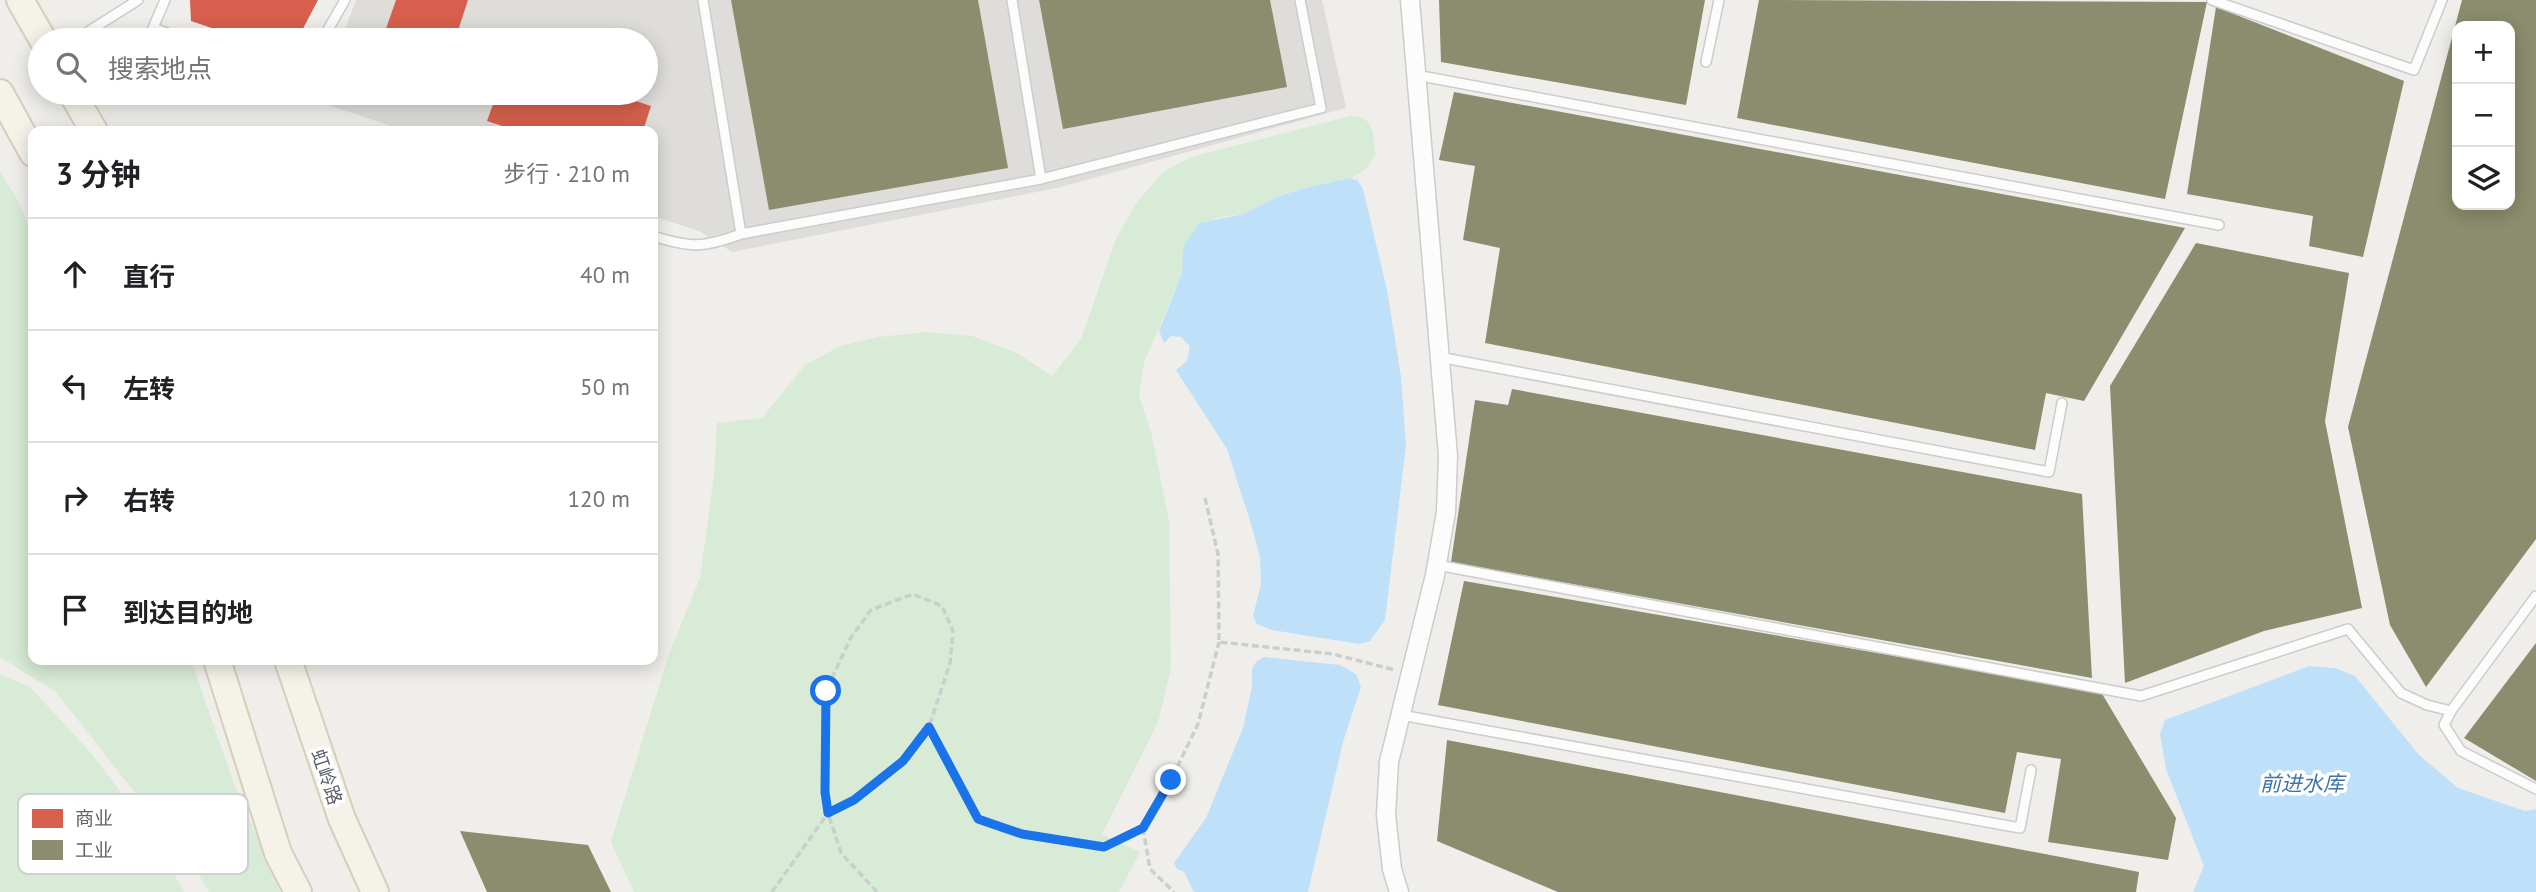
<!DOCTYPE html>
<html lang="zh">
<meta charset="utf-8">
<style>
body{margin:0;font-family:"PT Sans","Noto Sans SC",sans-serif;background:#f6f6f6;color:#202124}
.controls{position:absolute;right:21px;top:21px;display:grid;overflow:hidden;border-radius:14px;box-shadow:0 4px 18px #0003}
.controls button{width:63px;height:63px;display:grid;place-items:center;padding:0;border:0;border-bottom:2px solid #e0e0e0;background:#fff;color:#202124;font:35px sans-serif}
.stop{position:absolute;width:21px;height:21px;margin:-16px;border:5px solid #1a73e8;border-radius:50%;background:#fff}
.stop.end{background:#1a73e8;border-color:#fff;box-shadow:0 2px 7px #0008}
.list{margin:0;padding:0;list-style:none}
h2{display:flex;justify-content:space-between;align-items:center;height:91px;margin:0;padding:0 28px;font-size:30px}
h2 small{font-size:23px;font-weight:400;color:#757577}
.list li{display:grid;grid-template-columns:46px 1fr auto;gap:21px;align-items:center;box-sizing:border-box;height:112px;padding:0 28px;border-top:2px solid #e0e0e0}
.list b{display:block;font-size:26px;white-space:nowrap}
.list em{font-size:23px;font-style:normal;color:#757577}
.icon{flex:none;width:38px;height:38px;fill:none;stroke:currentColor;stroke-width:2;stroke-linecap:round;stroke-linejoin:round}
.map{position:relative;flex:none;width:2536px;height:892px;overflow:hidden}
.search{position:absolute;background:#fff;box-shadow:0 4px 18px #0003;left:28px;top:28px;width:630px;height:77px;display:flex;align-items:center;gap:18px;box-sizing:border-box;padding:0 24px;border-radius:38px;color:#757577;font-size:26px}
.panel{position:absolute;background:#fff;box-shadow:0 4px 18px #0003;left:28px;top:126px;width:630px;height:539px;border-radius:14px}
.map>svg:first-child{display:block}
</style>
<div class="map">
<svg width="2536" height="892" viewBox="0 0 2536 892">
<rect width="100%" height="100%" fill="#efeeea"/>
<!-- industrial -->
<path fill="#dfddda" d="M356 0H1322L1346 108 1057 188 732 252 699 231 653 216V131H406L319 102 322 93H646V40H341Z"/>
<!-- green -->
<path fill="#d8ebd6" d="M1351 116C1376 117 1372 134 1376 155L1366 169 1351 178 1305 188 1277 197 1244 214 1215 218 1183 247 1182 273 1144 363 1139 395 1152 436 1169 521 1171 668 1158 722 1102 834 1140 852 1119 892H634L611 842 669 654 700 578 714 475 717 423 762 418 805 365 840 346 879 337 926 332 972 336 1017 353 1052 376 1081 339 1116 239 1137 202 1163 172 1191 157Z
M0 172 16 197 33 234V660H191L233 781 281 892H209L197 872 56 692 0 657Z
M0 674 30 687 91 753 151 832 184 892H0Z"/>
<!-- water -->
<path fill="#bfe0f9" d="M1351 178 1358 181 1363 189 1387 290 1401 377 1406 445 1385 620 1370 641 1359 644 1272 630 1257 624 1253 616 1261 584 1260 557 1251 524 1227 449 1176 370 1187 361 1190 346 1181 337 1171 336 1164 343 1159 331 1182 273 1183 247 1199 223 1244 214 1277 197 1305 188Z
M1264 657 1340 665 1356 674 1361 687 1343 742 1308 892H1194L1184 872 1177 869 1174 863 1206 818 1243 728 1252 687V669L1256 662Z
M2309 666 2335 668 2355 676 2419 755 2458 788 2525 811 2536 809V892H2193L2204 866 2166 769 2160 734 2165 720Z"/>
<!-- shops -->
<path fill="#d6604d" d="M190 0H318L297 40H247L191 21Z
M396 0H468L455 40H382Z
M409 93H437L435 102Z
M497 93H611L651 106 643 131H518L487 121Z"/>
<!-- industry -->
<path fill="#8c8c6e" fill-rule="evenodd" d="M731 0H978L1008 168 769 210Z
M1039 0H1270L1287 87 1063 129Z
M1439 0H1705L1686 105 1441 62Z
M1759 0 2207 2 2165 199 1737 118Z
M2462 0H2536V539L2426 687 2390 625 2348 427ZM2457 26H2510V205H2457Z
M2216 7 2404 81 2363 257 2309 246 2313 216 2187 194Z
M1454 92 2185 228 2084 401 2046 393 2035 450 1485 343 1500 248 1463 240 1475 166 1439 160Z
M2196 243 2349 273 2325 421 2362 608 2264 631 2125 683 2110 386Z
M1512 389 2082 494 2092 678 1451 562 1475 400 1508 405Z
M1464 581 2101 692 2176 818 2168 860 2048 842 2061 759 2017 752 2005 813 1438 705Z
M2536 643V781L2464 738Z
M1447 740 2139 872 2136 892H1558L1437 841Z
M460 831 588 845 611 892H487Z"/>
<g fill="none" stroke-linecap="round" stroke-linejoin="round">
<defs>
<path id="lane" d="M165 0 153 28 186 40
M703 0 741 234 1041 179 1321 108 1300 0
M1012 0 1041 179
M2212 0 2414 70 2442 0
M75 40 138 0
M322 40 345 0
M1706 62 1719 0
M1416 75 2219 225
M653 236C691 248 703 248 741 234
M1439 357 2049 472 2062 403
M1437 565 2141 696 2348 629 2401 693 2427 705 2451 711 2444 725 2461 751 2536 789
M2451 711 2536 596
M1401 715 2020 828 2031 770"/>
<path id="street" d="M1399 892 1392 869 1386 815 1389 762 1435 575 1446 512 1448 456 1410 0"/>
<path id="primary" d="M20 0 43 40
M0 93 33 153
M72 93 94 131
M217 660 278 853 298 892
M288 660 342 819 375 892"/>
</defs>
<!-- lane casing -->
<use href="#lane" stroke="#cbcccc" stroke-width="12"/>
<!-- street casing -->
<use href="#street" stroke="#cbcccc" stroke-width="21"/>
<!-- primary casing -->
<use href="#primary" stroke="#d7ceb8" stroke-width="30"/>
<!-- path -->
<path stroke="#cacfcc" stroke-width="3.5" stroke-dasharray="7 3.5" stroke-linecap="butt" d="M1205 498 1218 554 1219 642 1333 654 1395 670
M1143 828 1150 869 1174 892
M772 892 828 813 854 800 903 761 929 727
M877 892 841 853 828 813 825 792 826 691 850 639 871 610 913 594 942 606 953 631 950 663 929 727 978 819 1022 834 1104 847 1143 828 1171 780 1198 724 1219 642"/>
<!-- lane -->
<use href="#lane" stroke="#fdfcfc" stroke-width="9"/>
<!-- street -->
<use href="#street" stroke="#fdfcfc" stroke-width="18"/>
<!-- primary -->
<use href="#primary" stroke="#f4f2e9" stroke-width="26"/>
</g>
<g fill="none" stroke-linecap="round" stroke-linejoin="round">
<!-- route -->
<path stroke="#1a73e8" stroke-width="9" d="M826 691 825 792 828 813 854 800 903 761 929 727 978 819 1022 834 1104 847 1143 828 1171 780"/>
</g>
<g text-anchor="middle" stroke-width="7" stroke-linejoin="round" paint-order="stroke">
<!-- street labels -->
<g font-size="19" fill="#5f6368" stroke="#fff">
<text transform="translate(327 777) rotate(71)" y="7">虹岭路</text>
</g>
<!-- water labels -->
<g font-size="21" font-style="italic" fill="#4174aa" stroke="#fff">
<text x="2302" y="791">前进水库</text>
</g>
</g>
<!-- legend -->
<rect x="18" y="794" width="230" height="80" rx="10" fill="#fff" stroke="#cfd0d2" stroke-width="2"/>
<rect x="32" y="809" width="31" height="19" fill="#d6604d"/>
<rect x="32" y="840" width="31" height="20" fill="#8c8c6e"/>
<g font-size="19" fill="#5f6368">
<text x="75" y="825">商业</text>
<text x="75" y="857">工业</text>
</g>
</svg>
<div class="controls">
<button>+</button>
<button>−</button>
<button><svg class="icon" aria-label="layers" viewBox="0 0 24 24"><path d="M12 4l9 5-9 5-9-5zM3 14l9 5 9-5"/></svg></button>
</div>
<div class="stop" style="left:826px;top:691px"></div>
<div class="stop end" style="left:1171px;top:780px"></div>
<div class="search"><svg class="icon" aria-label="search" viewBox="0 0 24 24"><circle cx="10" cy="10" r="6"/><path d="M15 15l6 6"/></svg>搜索地点</div>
<section class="panel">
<h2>3 分钟<small>步行 · 210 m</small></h2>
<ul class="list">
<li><svg class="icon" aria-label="ahead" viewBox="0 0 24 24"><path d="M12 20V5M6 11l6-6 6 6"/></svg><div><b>直行</b></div><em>40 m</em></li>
<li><svg class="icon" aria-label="left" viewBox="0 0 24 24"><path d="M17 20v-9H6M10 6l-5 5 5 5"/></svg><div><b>左转</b></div><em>50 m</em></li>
<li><svg class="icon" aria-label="right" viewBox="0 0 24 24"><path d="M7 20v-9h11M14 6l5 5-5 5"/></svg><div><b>右转</b></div><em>120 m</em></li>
<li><svg class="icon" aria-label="arrive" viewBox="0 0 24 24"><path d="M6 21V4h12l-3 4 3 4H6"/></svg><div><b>到达目的地</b></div></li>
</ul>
</section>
</div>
